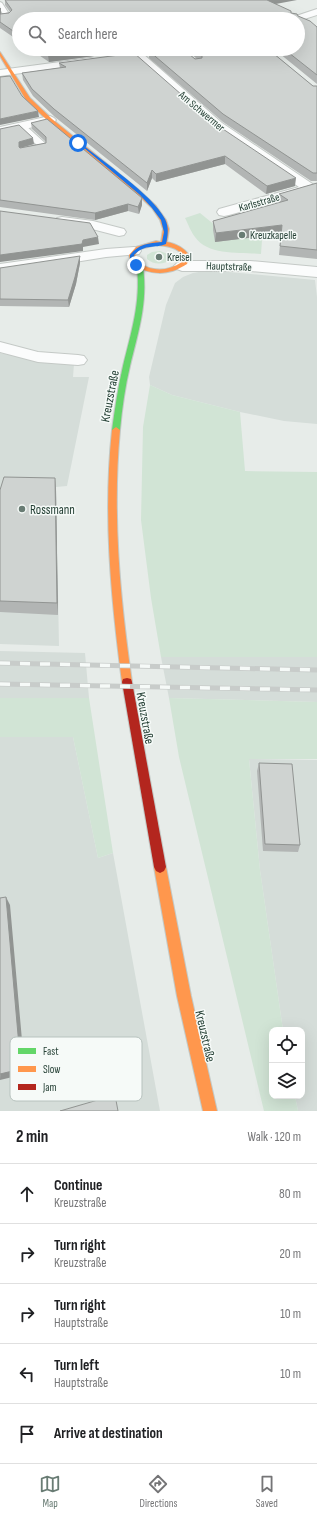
<!DOCTYPE html>
<meta charset="utf-8">
<style>
body{margin:0;font-family:"Sofia Sans Condensed",sans-serif;background:#f6f6f6;color:#202124}
.controls{position:absolute;right:12px;bottom:12px;display:grid;overflow:hidden;border-radius:8px;box-shadow:0 4px 16px #0002}
.controls button{width:36px;height:36px;display:grid;place-items:center;padding:0;border:0;border-bottom:1px solid #e0e0e0;background:#fff;color:#202124;font:20px sans-serif}
.stop{position:absolute;width:12px;height:12px;margin:-9px;border:3px solid #1a73e8;border-radius:50%;background:#fff}
.stop.end{background:#1a73e8;border-color:#fff;box-shadow:0 1px 4px #0008}
.list{margin:0;padding:0;list-style:none}
h2{display:flex;justify-content:space-between;align-items:center;height:52px;margin:0;padding:0 16px;font-size:17px}
h2 small{font-size:13px;font-weight:400;color:#757577}
.list li{display:grid;grid-template-columns:26px 1fr auto;gap:12px;align-items:center;box-sizing:border-box;height:60px;padding:0 16px;border-top:1px solid #e0e0e0}
.list b{display:block;font-size:15px;white-space:nowrap}
.list p{margin:0;font-size:13px;white-space:nowrap;color:#757577}
.list em{font-size:13px;font-style:normal;color:#757577}
.icon{flex:none;width:22px;height:22px;fill:none;stroke:currentColor;stroke-width:2;stroke-linecap:round;stroke-linejoin:round}
.map{position:relative;flex:none;width:317px;height:1111px;overflow:hidden}
.search{position:absolute;background:#fff;box-shadow:0 4px 16px #0002;left:12px;right:12px;top:12px;height:44px;display:flex;align-items:center;gap:10px;box-sizing:border-box;padding:0 14px;border-radius:22px;color:#757577;font-size:15px}
.sheet{height:352px;background:#fff}
nav{display:flex;justify-content:space-around;align-items:center;box-sizing:border-box;height:56px;border-top:1px solid #e0e0e0;background:#fff;font-size:11px;color:#757577}
nav a{display:grid;justify-items:center;gap:2px}
nav .on{color:#697c74}
.map>svg:first-child{display:block}
</style>
<div class="map">
<svg width="317" height="1111" viewBox="0 0 317 1111">
<rect width="100%" height="100%" fill="#e7ece9"/>
<!-- built -->
<path fill="#d5ddd9" d="M204 271H218L315 280 317 297V424L284 421 240 412 172 395 150 385 149 377 166 305 175 283 183 277 193 273Z
M0 353 50 363 74 364 73 377H89L67 486 56 487 59 646 0 644Z
M0 651 85 653 89 698H0Z
M161 657H317V702L169 698Z
M0 737H73L98 858 113 853 160 1111H0Z
M249 759 317 760V1111H298L295 1096H302V1030H283L260 870Z"/>
<!-- green -->
<path fill="#d1e4d5" d="M200 213 216 226 257 230 262 240 261 254C241 252 208 256 195 237 191 232 188 224 185 218Z
M160 251 170 255 171 259C164 265 154 265 147 259V255L152 252Z
M150 385 172 395 240 412 245 471 317 472V657H161L151 598 141 520 143 427Z
M0 698H89L113 853 98 858 73 737H0Z
M169 698 317 702V759H249L260 870 283 1030H272V1096H295L298 1111H264L179 757Z"/>
<g fill="none" stroke-linecap="round" stroke-linejoin="round">
<defs>
<path id="lane" d="M0 2 2 3 11 17 10 18 0 20V16H4L0 9Z
M18 124H24L46 144V148L24 152V148L37 145 18 128Z"/>
<path id="street" d="M317 9V15L298 21V19H291L293 17Z
M138 52 142 53 222 123 314 185 316 188 314 191 229 215 224 216 219 215 217 212 219 209 299 187 214 129 134 57 133 55 134 53Z
M90 58 94 59 95 61 94 63 0 76V70Z
M50 116 54 118 56 120 54 122 0 135V127Z
M62 217 93 221 124 229 126 232 124 235 119 236 92 229 57 224 55 221 57 218Z
M134 247 139 248 141 251 139 254 106 257 0 274V264L106 249Z
M182 261H250L317 267V277L250 271H182L177 269 174 266 177 263Z
M0 342 38 352 78 355 84 356 87 360 84 364 78 365 38 362 0 352Z"/>
<path id="fast" d="M140 266 143 268C148 302 138 333 130 366 125 387 122 408 120 430L116 433 112 430C115 408 118 387 123 366 131 333 141 302 137 268Z"/>
<path id="slow" d="M0 52 30 98 52 119 139 190 156 206 166 220 169 229 167 242C177 244 184 248 190 256L187 264C169 276 149 276 131 263L129 255 136 247 156 241 161 242 163 229 160 220 152 208 135 192 48 121 26 100 0 56ZM156 245C167 246 177 247 184 256L182 262C167 272 151 272 136 261L135 255 140 249Z
M116 427 120 430C112 515 120 598 132 682L131 685 127 686 123 685 122 682C111 598 103 515 112 430Z
M160 861 164 863 166 867 191 996 217 1111H203L177 996 154 867 156 863Z"/>
<path id="jam" d="M127 678 131 679 132 682 166 867 164 871 160 873 156 871 154 867 122 682 123 679Z"/>
</defs>
<!-- lane casing -->
<use href="#lane" stroke="#c4c9c6" stroke-width="2"/>
<!-- street casing -->
<use href="#street" stroke="#c4c9c6" stroke-width="2"/>
<!-- fast casing -->
<use href="#fast" stroke="#c3c9c6" stroke-width="2"/>
<!-- slow casing -->
<use href="#slow" stroke="#c3c9c6" stroke-width="2"/>
<!-- jam casing -->
<use href="#jam" stroke="#c3c9c6" stroke-width="2"/>
<!-- lane -->
<use href="#lane" fill="#fbfcfc" fill-rule="evenodd"/>
<!-- street -->
<use href="#street" fill="#fbfcfc" fill-rule="evenodd"/>
<!-- fast -->
<use href="#fast" fill="#63d668" fill-rule="evenodd"/>
<!-- slow -->
<use href="#slow" fill="#ff974d" fill-rule="evenodd"/>
<!-- jam -->
<use href="#jam" fill="#b3261e" fill-rule="evenodd"/>
<defs>
<path id="rail" d="M0 663 317 670
M0 684 317 690"/>
</defs>
<!-- rail casing -->
<use href="#rail" stroke="#c8ccca" stroke-width="5"/>
<!-- rail -->
<use href="#rail" stroke="#f6faf8" stroke-width="3.5" stroke-dasharray="10" stroke-linecap="butt"/>
</g>
<!-- wall -->
<path fill="#b2b5b4" d="M5 0 276 4 291 13 317 27V84L274 49H298V19H19V41L0 28V6L1 14 10 12 5 5Z
M30 49H147L49 62Z
M187 49H268L313 86H317V181H311L223 122 149 58V51L197 59 187 50Z
M59 63 214 123 295 186 266 194 225 164 156 182 152 178 147 191 55 117 33 96 23 80 22 73 60 68Z
M31 123 142 198V205L139 214 128 211 95 220 0 207V129L34 144 20 148 46 143V142L32 129Z
M317 183V259L279 255 281 234 215 242 213 230V221L278 203 279 194Z
M80 263 76 284 69 307 0 306V268Z
M55 478 56 490 58 615 0 612V490Z
M259 763 300 845 298 852 263 851 257 771Z"/>
<!-- shaded-wall -->
<path fill="#919492" d="M266 0H297L265 6Z
M0 8H1V14L0 15Z
M92 49H147L49 62 48 55Z
M38 111 39 117 0 125V119Z
M33 138 34 144 20 148 19 147V142Z
M225 156V164L156 182V174Z
M152 170V178L147 191V183Z
M296 178 295 186 266 194 267 186Z
M142 198V205L139 214 138 207Z
M128 204V211L95 220V213Z
M282 225 281 234 215 242 216 233Z
M98 237 99 244 83 247V251L0 262V255Z
M80 256V263L76 284 69 307 68 300Z
M55 478 56 490 58 615 57 603Z
M6 897 10 905 25 1074 0 1080Z"/>
<!-- building -->
<path fill="#cfd3d1" stroke="#919492" d="M5 0H267L291 11V13L297 14 298 16 310 21 317 27V75L284 49H298V19H19V35L0 22V14L9 13 12 10Z
M40 49H92L48 55Z
M162 49H183L195 59 202 58V56L194 49H268L313 86H317V173H313L223 114 149 51Z
M134 53 214 123 296 178 267 186 225 156 156 174 152 170 147 183 54 109 32 89 22 73 66 67 59 63Z
M10 76 22 96 38 111 0 119V77Z
M47 119 142 198 138 207 128 204 95 213 0 200V129L19 125 33 138 19 142V147L20 148 46 143V137L31 123Z
M317 183V250L280 246 282 225 216 233 213 221 288 200 279 194Z
M0 211 90 223 98 237 83 240 82 244 0 255Z
M80 256 75 277 68 300 0 299V268Z
M4 477 55 478 57 603 0 601V490Z
M259 763 292 764 300 845 265 844Z
M6 897 21 1069 0 1074V898Z
M115 1095 118 1111H60Z"/>
<!-- route -->
<path fill="#1a73e8" d="M77 142H79C102 161 152 194 165 219 169 227 168 235 166 244 154 249 146 243 134 255L137 266H134L130 262V255C139 244 148 243 162 242L164 232 161 220 152 208 140 195Z"/>
<!-- markers -->
<g fill="#697c74" stroke="#f6faf8" stroke-width="1.5">
<circle cx="242" cy="235" r="4"/>
<circle cx="159" cy="257" r="4"/>
<circle cx="22" cy="509" r="4"/>
</g>
<g text-anchor="middle" stroke-width="3" stroke-linejoin="round" paint-order="stroke">
<!-- far-street labels -->
<g font-size="11" fill="#254035" stroke="#f6faf8">
<text transform="translate(202 111) rotate(40)" y="4">Am Schwermer</text>
<text transform="translate(259 202) rotate(-16)" y="4">Karlsstraße</text>
<text transform="translate(229 266) rotate(2)" y="4">Hauptstraße</text>
</g>
<!-- far-poi labels -->
<g font-size="11" fill="#254035" stroke="#f6faf8" text-anchor="start">
<text x="250" y="239">Kreuzkapelle</text>
<text x="167" y="261">Kreisel</text>
</g>
<!-- street labels -->
<g font-size="13" fill="#254035" stroke="#f6faf8">
<text transform="translate(109 396) rotate(-79)" y="5">Kreuzstraße</text>
<text transform="translate(146 718) rotate(80)" y="5">Kreuzstraße</text>
<text transform="translate(206 1036) rotate(77)" y="5">Kreuzstraße</text>
</g>
<!-- poi labels -->
<g font-size="13" fill="#254035" stroke="#f6faf8" text-anchor="start">
<text x="30" y="514">Rossmann</text>
</g>
</g>
<!-- legend -->
<rect x="10" y="1037" width="132" height="64" rx="6" fill="#f6faf8" stroke="#b7c2be" stroke-width="1"/>
<rect x="18" y="1048" width="18" height="6" fill="#63d668"/>
<rect x="18" y="1066" width="18" height="6" fill="#ff974d"/>
<rect x="18" y="1084" width="18" height="6" fill="#b3261e"/>
<g font-size="11" fill="#254035">
<text x="43" y="1055">Fast</text>
<text x="43" y="1073">Slow</text>
<text x="43" y="1091">Jam</text>
</g>
</svg>
<div class="controls">
<button><svg class="icon" aria-label="locate" viewBox="0 0 24 24"><circle cx="12" cy="12" r="6"/><path d="M12 2v4M12 18v4M2 12h4M18 12h4"/></svg></button>
<button><svg class="icon" aria-label="layers" viewBox="0 0 24 24"><path d="M12 4l9 5-9 5-9-5zM3 14l9 5 9-5"/></svg></button>
</div>
<div class="stop" style="left:78px;top:143px"></div>
<div class="stop end" style="left:136px;top:265px"></div>
<div class="search"><svg class="icon" aria-label="search" viewBox="0 0 24 24"><circle cx="10" cy="10" r="6"/><path d="M15 15l6 6"/></svg>Search here</div>
</div>
<section class="sheet">
<h2>2 min<small>Walk · 120 m</small></h2>
<ul class="list">
<li><svg class="icon" aria-label="ahead" viewBox="0 0 24 24"><path d="M12 20V5M6 11l6-6 6 6"/></svg><div><b>Continue</b><p>Kreuzstraße</p></div><em>80 m</em></li>
<li><svg class="icon" aria-label="right" viewBox="0 0 24 24"><path d="M7 20v-9h11M14 6l5 5-5 5"/></svg><div><b>Turn right</b><p>Kreuzstraße</p></div><em>20 m</em></li>
<li><svg class="icon" aria-label="right" viewBox="0 0 24 24"><path d="M7 20v-9h11M14 6l5 5-5 5"/></svg><div><b>Turn right</b><p>Hauptstraße</p></div><em>10 m</em></li>
<li><svg class="icon" aria-label="left" viewBox="0 0 24 24"><path d="M17 20v-9H6M10 6l-5 5 5 5"/></svg><div><b>Turn left</b><p>Hauptstraße</p></div><em>10 m</em></li>
<li><svg class="icon" aria-label="arrive" viewBox="0 0 24 24"><path d="M6 21V4h12l-3 4 3 4H6"/></svg><div><b>Arrive at destination</b></div></li>
</ul>
</section>
<nav>
<a class="on"><svg class="icon" aria-label="map" viewBox="0 0 24 24"><path d="M3 6l6-2 6 2 6-2v14l-6 2-6-2-6 2zM9 4v14M15 6v14"/></svg>Map</a>
<a><svg class="icon" aria-label="directions" viewBox="0 0 24 24"><path d="M12 3l9 9-9 9-9-9zM9 14v-3h6M13 9l2 2-2 2"/></svg>Directions</a>
<a><svg class="icon" aria-label="saved" viewBox="0 0 24 24"><path d="M7 4h10v16l-5-4-5 4z"/></svg>Saved</a>
</nav>
